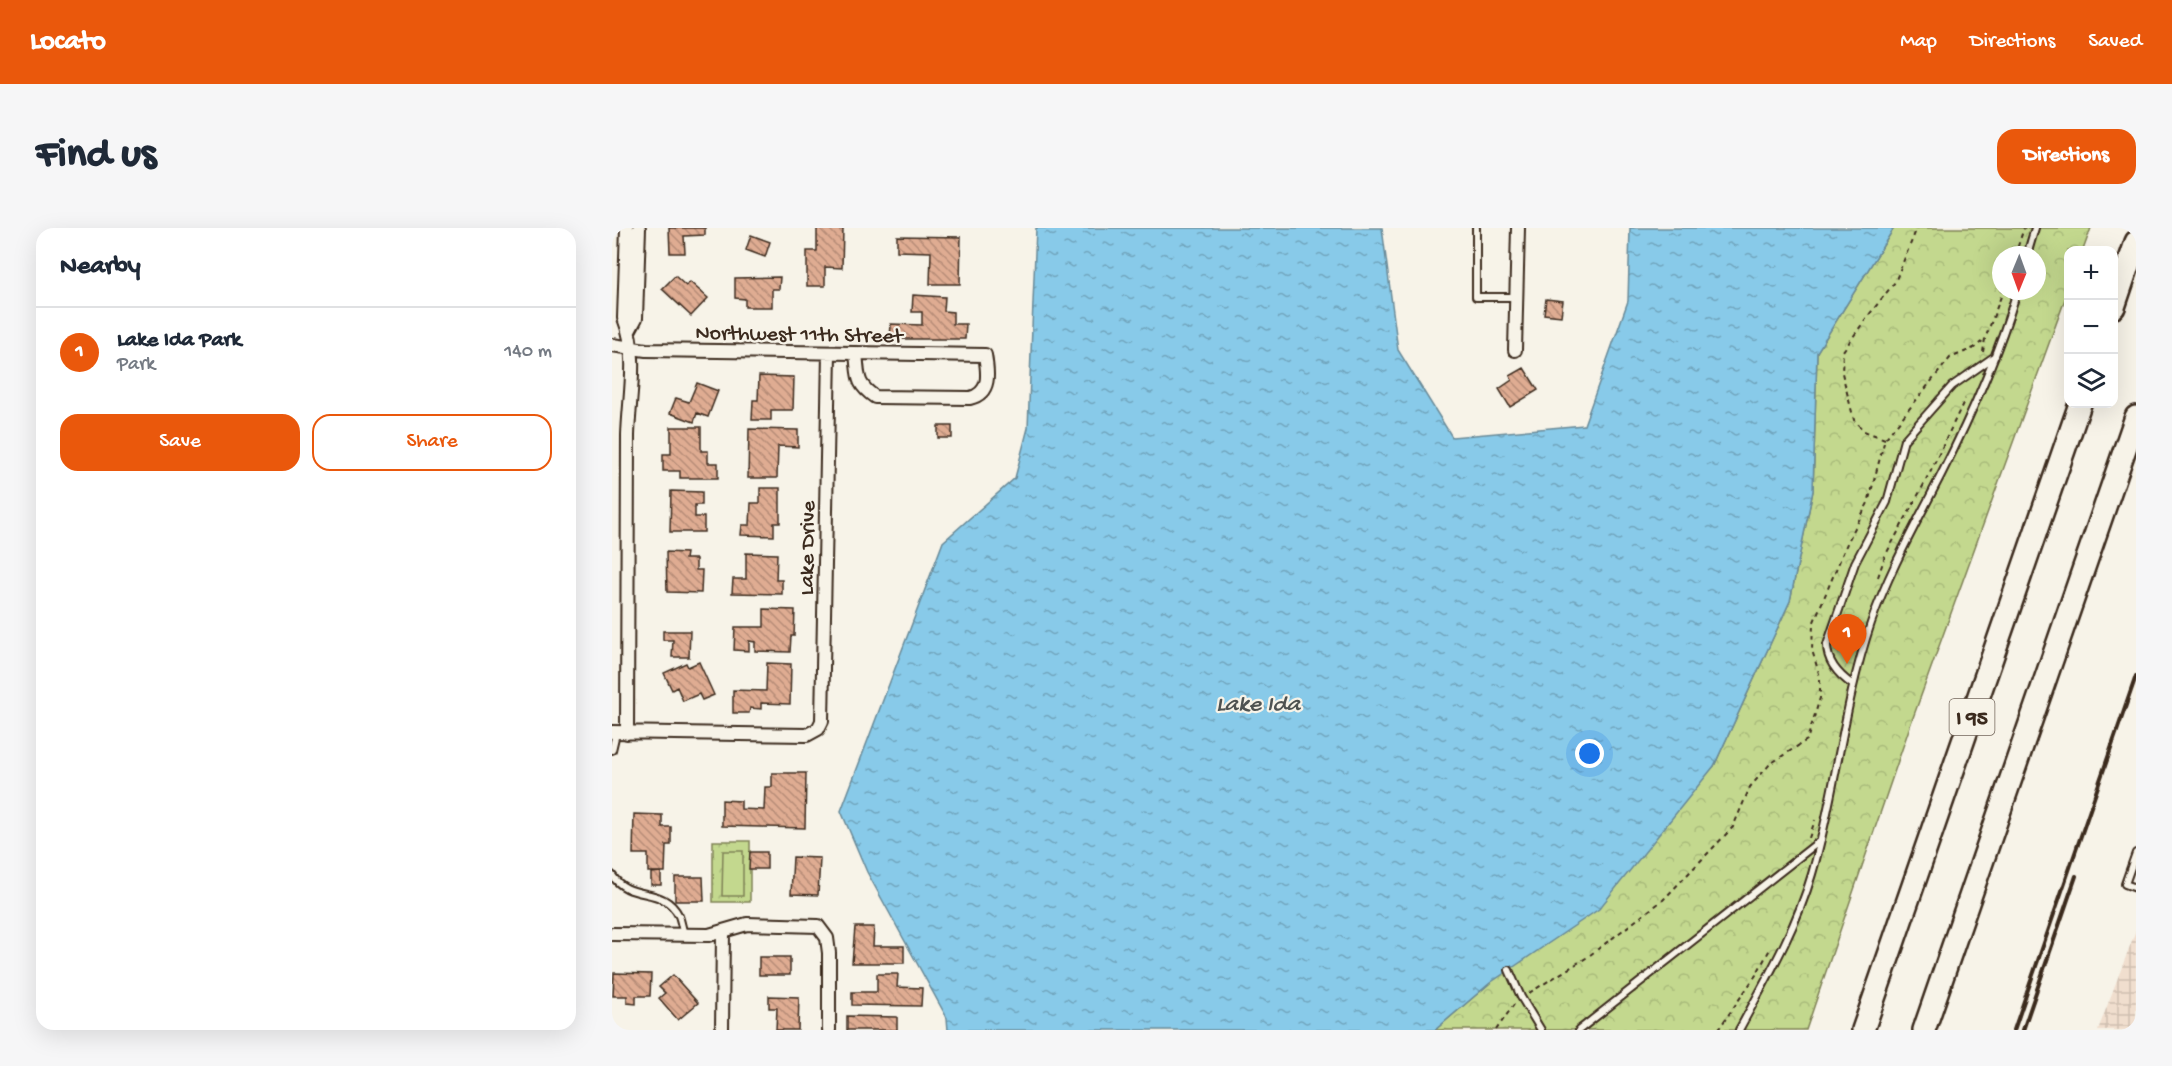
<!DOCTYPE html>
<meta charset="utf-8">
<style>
body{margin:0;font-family:"Gochi Hand",sans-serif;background:#f6f6f7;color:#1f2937}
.controls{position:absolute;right:18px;top:18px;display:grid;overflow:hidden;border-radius:12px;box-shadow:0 6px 24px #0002}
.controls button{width:54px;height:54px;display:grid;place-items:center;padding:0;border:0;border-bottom:2px solid #e0e1e3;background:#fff;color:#1f2937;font:30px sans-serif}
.compass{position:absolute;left:1380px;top:18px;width:54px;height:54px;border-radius:50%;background:#fff;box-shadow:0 6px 24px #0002;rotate:181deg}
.you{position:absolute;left:978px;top:526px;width:21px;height:21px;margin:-15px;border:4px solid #fff;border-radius:50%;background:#1a73e8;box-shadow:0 0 0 9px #1a73e833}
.badge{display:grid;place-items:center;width:39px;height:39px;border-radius:50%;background:#ea580c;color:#fff;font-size:20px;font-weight:700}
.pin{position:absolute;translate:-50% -50px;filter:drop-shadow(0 2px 3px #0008)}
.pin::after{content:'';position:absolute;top:32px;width:21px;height:18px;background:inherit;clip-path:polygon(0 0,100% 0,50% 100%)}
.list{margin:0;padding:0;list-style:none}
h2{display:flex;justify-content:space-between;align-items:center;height:78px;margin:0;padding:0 24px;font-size:26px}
h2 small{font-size:20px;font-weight:400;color:#747a83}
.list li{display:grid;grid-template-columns:39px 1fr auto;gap:18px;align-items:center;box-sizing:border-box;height:90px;padding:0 24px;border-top:2px solid #e0e1e3}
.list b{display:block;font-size:22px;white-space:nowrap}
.list p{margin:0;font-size:20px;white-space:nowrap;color:#747a83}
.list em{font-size:20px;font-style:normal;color:#747a83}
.actions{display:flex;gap:12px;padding:18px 24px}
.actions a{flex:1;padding:14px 0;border:2px solid #ea580c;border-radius:18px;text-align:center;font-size:21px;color:#ea580c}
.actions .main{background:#ea580c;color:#fff}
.icon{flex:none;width:33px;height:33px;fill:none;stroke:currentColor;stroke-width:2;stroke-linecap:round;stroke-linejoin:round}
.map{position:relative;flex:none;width:1524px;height:802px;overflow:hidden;border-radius:18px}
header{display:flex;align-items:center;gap:36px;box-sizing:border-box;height:84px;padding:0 30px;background:#ea580c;color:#fff}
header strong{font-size:28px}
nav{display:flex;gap:33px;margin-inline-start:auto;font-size:21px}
.intro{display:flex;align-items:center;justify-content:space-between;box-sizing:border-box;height:144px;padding:0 36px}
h1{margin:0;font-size:42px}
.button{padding:15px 27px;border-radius:18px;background:#ea580c;color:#fff;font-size:21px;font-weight:700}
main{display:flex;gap:36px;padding:0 36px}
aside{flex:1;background:#fff;border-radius:18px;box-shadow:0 6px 24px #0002}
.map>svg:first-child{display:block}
</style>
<header>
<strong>Locato</strong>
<nav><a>Map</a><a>Directions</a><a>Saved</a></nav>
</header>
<div class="intro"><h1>Find us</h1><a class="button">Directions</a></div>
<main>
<aside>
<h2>Nearby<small></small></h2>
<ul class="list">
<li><span class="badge">1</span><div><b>Lake Ida Park</b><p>Park</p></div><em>140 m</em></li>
</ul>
<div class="actions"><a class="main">Save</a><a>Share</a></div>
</aside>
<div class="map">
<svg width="1524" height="802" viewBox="0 0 1524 802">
<defs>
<pattern id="industrial-grid" width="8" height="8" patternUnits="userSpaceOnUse" patternTransform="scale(1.5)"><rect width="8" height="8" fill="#f0dece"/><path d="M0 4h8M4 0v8" fill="none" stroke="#cfbfb0"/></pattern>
<pattern id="park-crowns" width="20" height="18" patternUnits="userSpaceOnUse" patternTransform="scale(1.5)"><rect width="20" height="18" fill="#c3d88e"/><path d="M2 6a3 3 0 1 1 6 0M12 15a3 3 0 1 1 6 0" fill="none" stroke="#a8ba7a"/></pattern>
<pattern id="water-ripples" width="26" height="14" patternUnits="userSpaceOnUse" patternTransform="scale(1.5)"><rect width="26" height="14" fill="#88cae9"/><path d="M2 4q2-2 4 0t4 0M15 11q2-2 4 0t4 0" fill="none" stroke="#70a4bc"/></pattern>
<pattern id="building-back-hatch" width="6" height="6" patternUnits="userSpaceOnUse" patternTransform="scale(1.5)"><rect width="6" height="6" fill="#dfac92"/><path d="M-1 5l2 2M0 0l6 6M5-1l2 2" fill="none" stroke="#b68c77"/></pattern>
</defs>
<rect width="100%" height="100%" fill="#f7f3e8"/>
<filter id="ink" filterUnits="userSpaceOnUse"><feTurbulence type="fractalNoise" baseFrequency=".0167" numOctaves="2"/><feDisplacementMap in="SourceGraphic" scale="12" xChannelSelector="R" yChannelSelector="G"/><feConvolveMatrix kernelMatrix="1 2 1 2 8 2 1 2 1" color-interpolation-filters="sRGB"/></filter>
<g filter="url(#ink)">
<!-- industrial -->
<path fill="url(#industrial-grid)" d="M1524 702V802H1486Z"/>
<!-- park -->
<path fill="url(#park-crowns)" stroke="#7f8156" stroke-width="1.5" fill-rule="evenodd" d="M1282 0H1479L1471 22H1456V63L1298 498 1194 802H823L878 755 1102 538 1178 373 1201 263 1205 124ZM1389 27H1425V63H1389Z
M101 613H138V674H101Z"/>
<!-- pitch -->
<path fill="#c3d88e" stroke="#7f8156" stroke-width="1.5" d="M111 623H131V668H110Z"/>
<!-- water -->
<path fill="url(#water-ripples)" stroke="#698a98" stroke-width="1.5" d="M424 0H770L786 122 840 209 972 197 1016 73 1018 0H1282L1205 124 1201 263 1178 373 1102 538 987 681 878 755 823 802H336L335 790 255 644 229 583 331 314 403 250 416 200Z"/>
<!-- building -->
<path fill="url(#building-back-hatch)" stroke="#3b2a1e" stroke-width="1.5" d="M57 0H93V7L72 8 73 25H58Z
M205 0 231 1 230 40 213 39V58H195V23H205Z
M139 7 158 14 153 29 134 22Z
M285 8 349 9 348 56H318L319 24 285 23Z
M63 48 74 58 78 54 96 70 79 88 50 61Z
M168 49 167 61H160V79H133V71L123 70V50Z
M301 67 333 69 332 83 341 84V96H354L353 111H278L279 96 310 97V84H300Z
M934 71 951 73 949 88 932 86Z
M912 140 926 162 898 179 887 161 900 152 898 148Z
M147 148 182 149 181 182H159V192H140L141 172H146Z
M85 155 106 163 96 189 85 185 82 194 58 185 64 170 77 174Z
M326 198H340V210H326Z
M59 199H89V223H96V235H106V250H68V243H51V226H59Z
M137 201 186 202V219L166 218 165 250H136Z
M148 260H168V295H162V308L129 307 130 297H138L139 275H148Z
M59 263 90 264V277H83V289H92V304H58Z
M54 324 74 325 73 331H84V342H90L89 365 55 364Z
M134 325 165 326 164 352H170V366L120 365 121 351H134Z
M152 381 183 382 182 408H179L178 424 143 423V414L137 413V423L122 422 123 399H152Z
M51 403H78L77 429H60L61 412H51Z
M87 434 102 467 90 472 87 466 71 473 65 459 60 462 52 445 74 435 76 439Z
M155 435 179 436 178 476 149 475V481L138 480 137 485H121V462L154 463Z
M160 545H194L193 600 110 598V572L129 573V581L152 582 153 559H160Z
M22 586 50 587V599H59V617H54L53 644H36V626H21Z
M138 624H155V641H137Z
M181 629 208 630 206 667 179 666Z
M49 644V657H39V645Z
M63 649H91L92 673H63Z
M243 699H262L261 718H292V735H240Z
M147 729H178V747H147Z
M2 745 39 746 38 768H24V776L15 775V768H1Z
M265 746H286L285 759 310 760 309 778 240 777V764H265Z
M61 747 86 775 66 792 47 770 53 765 47 759Z
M157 768 187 769 186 802H164L165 780H157Z
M235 788 285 789V802H235Z"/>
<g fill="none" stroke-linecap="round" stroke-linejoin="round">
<defs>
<path id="lane" d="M864 0V69H905
M1415 27 1423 0
M1241 457C1228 448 1215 434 1215 417L1243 335 1275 274 1292 212 1340 158 1383 128
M0 522 4 505
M1524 625 1513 656 1524 660
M0 647C18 675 51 656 67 688 69 693 70 701 72 706
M897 742 909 769 929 802
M967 802 1209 612
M1127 802C1154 752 1184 701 1200 646 1224 564 1231 477 1259 395 1277 343 1304 296 1329 247 1359 188 1386 127 1405 63"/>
<path id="street" d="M17 103 24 90 27 0
M0 117 34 122 373 127C376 145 379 165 358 170L263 169C243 155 247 148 244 126
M903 122 906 0
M0 504 195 507 206 501 210 493 217 125
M15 505C15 406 16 307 16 208 17 169 27 127 12 90L15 0
M0 706 97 707 135 696 206 698 215 710 217 725V802
M110 802 111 703"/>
<path id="highway" d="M1502 79 1524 14
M1251 802 1468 176
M1312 802 1524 189"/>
</defs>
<!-- lane casing -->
<use href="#lane" stroke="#3b2a1e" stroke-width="10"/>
<!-- street casing -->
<use href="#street" stroke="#3b2a1e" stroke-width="16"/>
<!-- highway casing -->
<use href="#highway" stroke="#3b2a1e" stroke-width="26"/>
<!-- path -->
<path stroke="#3b2a1e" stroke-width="2" stroke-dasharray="4.5 4.5" stroke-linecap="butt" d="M1403 27 1412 0
M1371 124 1373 111 1391 63
M1273 211 1252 203 1242 192 1230 145 1231 123 1256 88 1283 54 1305 0
M1266 349 1273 328 1317 247 1353 171
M1197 610 1203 592
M917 765 974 730 1051 672 1121 599 1138 559 1158 536 1195 512 1208 470V449L1200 422 1201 396 1236 313 1256 275 1273 211 1338 130 1362 120 1373 111
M884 802 903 775
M1106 802 1144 747 1158 721"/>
<!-- lane -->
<use href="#lane" stroke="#f7f3e8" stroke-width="6"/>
<!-- street -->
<use href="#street" stroke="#f7f3e8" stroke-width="12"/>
<!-- highway -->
<use href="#highway" stroke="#f7f3e8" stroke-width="21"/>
<!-- rail -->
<path stroke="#3b2a1e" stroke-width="4" d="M1402 802 1524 448
M1411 802 1464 648"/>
</g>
</g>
<g text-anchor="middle" stroke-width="4.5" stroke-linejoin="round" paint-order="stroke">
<!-- shield labels -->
<rect fill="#f7f3e8" stroke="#73665b" stroke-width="1.5" x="1337.5" y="471" width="45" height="36" rx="4.5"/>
<g font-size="21" font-weight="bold" fill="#3b2a1e">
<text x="1360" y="496">I 95</text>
</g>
<!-- street labels -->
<g font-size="22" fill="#3b2a1e" stroke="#f7f3e8">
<text transform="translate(187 104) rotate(1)" y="8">Northwest 11th Street</text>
<text transform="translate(193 320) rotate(-89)" y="8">Lake Drive</text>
</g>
<!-- water labels -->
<g font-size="24" font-style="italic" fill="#4e5251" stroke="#f7f3e8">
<text x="646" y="482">Lake Ida</text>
</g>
</g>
</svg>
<div class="controls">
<button>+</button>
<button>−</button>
<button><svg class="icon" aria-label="layers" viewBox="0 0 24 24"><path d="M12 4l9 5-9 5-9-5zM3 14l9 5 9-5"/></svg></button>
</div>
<svg class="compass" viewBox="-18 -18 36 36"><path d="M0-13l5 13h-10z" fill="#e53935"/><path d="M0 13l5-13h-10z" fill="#747a83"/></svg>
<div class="you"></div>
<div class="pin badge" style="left:1235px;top:436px">1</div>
</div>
</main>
